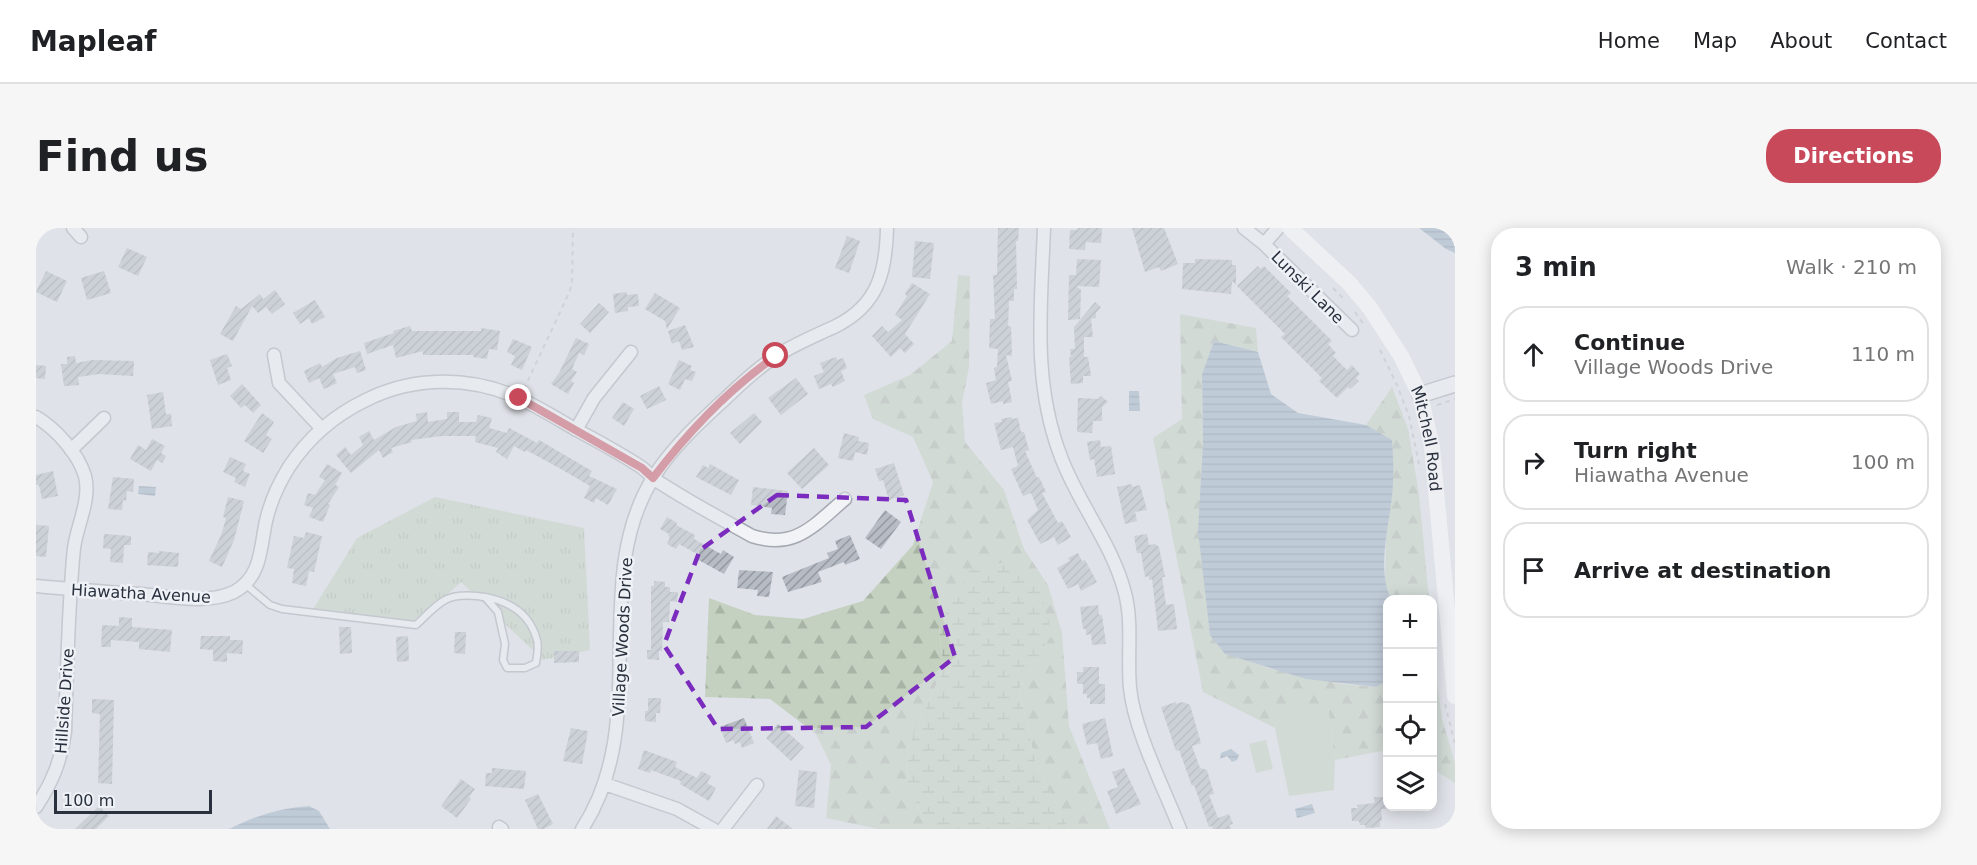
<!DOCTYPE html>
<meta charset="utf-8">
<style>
body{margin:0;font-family:"DejaVu Sans",sans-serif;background:#f6f6f6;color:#202124}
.controls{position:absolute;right:18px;bottom:18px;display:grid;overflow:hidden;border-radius:12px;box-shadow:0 3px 15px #0003}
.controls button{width:54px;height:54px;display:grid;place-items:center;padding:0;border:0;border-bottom:2px solid #e0e0e0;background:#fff;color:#202124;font:30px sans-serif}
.scale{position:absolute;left:18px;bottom:15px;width:158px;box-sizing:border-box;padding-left:6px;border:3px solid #29303e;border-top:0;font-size:16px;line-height:21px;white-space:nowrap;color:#29303e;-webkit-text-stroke:4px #eef1f5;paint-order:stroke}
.stop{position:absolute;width:18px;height:18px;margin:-14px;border:4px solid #c8495a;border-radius:50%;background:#fff}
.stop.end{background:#c8495a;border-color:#fff;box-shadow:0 2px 6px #0008}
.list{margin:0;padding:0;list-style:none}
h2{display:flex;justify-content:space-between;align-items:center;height:78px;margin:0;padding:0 24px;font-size:26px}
h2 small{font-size:20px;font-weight:400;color:#757577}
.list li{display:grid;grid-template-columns:39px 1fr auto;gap:18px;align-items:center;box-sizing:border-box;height:96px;margin:0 12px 12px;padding:0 12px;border:2px solid #e0e0e0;border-radius:24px}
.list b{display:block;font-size:22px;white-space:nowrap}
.list p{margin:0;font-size:20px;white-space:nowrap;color:#757577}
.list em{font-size:20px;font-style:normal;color:#757577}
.icon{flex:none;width:33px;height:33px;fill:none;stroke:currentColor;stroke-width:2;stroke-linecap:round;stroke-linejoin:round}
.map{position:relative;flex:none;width:1419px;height:601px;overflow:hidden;border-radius:24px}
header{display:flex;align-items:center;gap:36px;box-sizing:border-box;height:84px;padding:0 30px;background:#fff;border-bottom:2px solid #e0e0e0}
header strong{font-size:28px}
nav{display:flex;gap:33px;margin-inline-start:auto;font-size:21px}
.intro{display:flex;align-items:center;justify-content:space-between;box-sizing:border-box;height:144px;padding:0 36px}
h1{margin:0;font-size:42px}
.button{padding:15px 27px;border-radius:24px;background:#c8495a;color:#fff;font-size:21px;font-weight:700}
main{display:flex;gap:36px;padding:0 36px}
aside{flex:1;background:#fff;border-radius:24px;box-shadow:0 3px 15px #0003}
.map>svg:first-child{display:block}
</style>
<header>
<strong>Mapleaf</strong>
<nav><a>Home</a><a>Map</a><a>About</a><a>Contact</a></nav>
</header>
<div class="intro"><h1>Find us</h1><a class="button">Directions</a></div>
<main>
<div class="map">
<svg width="1419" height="601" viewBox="0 0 1419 601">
<defs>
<pattern id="forest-firs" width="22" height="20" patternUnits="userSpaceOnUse" patternTransform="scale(1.5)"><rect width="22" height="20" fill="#c4d1c0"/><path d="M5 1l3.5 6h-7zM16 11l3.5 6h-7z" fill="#a8b4a6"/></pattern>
<pattern id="wetland-marsh" width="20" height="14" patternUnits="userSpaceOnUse" patternTransform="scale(1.5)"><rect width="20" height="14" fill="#c4d1c0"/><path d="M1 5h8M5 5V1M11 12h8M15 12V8" fill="none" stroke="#a8b4a6"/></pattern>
<pattern id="park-tufts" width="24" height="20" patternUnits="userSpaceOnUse" patternTransform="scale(1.5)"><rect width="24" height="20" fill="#c4d1c0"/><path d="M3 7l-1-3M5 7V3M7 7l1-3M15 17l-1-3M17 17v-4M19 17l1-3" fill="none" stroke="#a8b4a6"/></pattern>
<pattern id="water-rules" width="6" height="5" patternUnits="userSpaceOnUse" patternTransform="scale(1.5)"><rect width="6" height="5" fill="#9bb0c6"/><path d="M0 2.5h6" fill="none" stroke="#7e90a2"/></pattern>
<pattern id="building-hatch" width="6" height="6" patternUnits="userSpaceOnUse" patternTransform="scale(1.5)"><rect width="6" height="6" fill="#b6bbc4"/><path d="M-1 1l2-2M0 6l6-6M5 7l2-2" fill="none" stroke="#9498a1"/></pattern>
</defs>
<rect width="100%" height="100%" fill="#dfe2e8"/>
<!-- grass -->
<path fill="#c4d1c0" d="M1248 479H1292L1299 532 1298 562 1253 568 1239 500Z
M1230 512 1237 541 1220 545 1213 516Z"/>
<!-- forest -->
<path fill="url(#forest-firs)" d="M922 47 934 48 933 139 926 175 929 214 968 262 988 321 1012 357 1026 405 1033 498 1074 601H1033L1000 536 983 461 1016 406 903 398 907 442 871 521 872 557 893 601H842L790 590 795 537 780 506 734 471 669 469 673 370 719 387 767 391 827 373 877 317 897 254 877 209 837 191 828 167 874 147 916 113Z
M1144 86 1220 100 1222 124 1178 113 1166 146 1167 216 1214 433 1235 441 1305 456 1340 459 1351 453V522L1299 532 1292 479H1248L1239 500 1167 464 1117 210 1146 191Z
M1356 159 1372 201 1383 266 1393 371H1355L1349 359 1350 310 1330 197Z
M1396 417 1406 491 1419 535V555L1397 541Z"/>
<!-- wetland -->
<path fill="url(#wetland-marsh)" d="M974 333 1004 361 1016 406 983 461 1000 536 1033 601H893L872 557 871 521 907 442 903 398 934 342Z"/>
<!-- park -->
<path fill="url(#park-tufts)" d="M399 269 548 300 554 422 507 432 425 354 381 394 276 383 321 310Z"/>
<!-- water -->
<path fill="url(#water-rules)" d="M1383 0H1419V25L1410 21Z
M1178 113 1222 124 1235 166 1262 185 1330 197 1356 212C1357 227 1358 241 1357 255 1356 291 1339 337 1355 371H1352L1351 453 1340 459 1270 451 1189 426 1174 407 1162 303 1167 216 1166 146Z
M1093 163H1103L1104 183H1093Z
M103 258 120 259 119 268 102 266Z
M1195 521 1203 527 1201 532 1196 534 1191 528 1184 531 1185 525Z
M1276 576 1279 585 1261 590 1259 581Z
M273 578 283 583 294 601H193C219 588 244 580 273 578Z"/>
<!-- building -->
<path fill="url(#building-hatch)" d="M962 0H983L982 13H980L981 61H978V73H973L972 98 975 99 976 128 970 127 976 153 972 154 976 174 967 176V173L955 176 950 155 960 152 958 140 961 139 962 121 953 120 954 91H959L957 47H961Z
M1042 0H1066L1065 15 1050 14 1049 22 1033 21 1034 2H1041Z
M1096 0H1128L1142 36 1125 43 1123 39 1109 44Z
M811 8 824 13 813 45 799 40Z
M879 13 898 15 894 51 876 49Z
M91 20 111 29 102 48 82 39Z
M1041 31 1065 32 1063 59 1040 58 1045 62 1044 91 1032 92 1033 47H1040Z
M1159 31 1196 32V37H1200V57L1196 53 1195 66 1146 61 1147 35H1159Z
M1222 38 1225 41 1228 38 1255 65 1251 68 1296 113 1292 116 1300 125 1297 128 1311 142 1316 137 1324 146 1320 150 1323 153 1314 161 1312 159 1301 170 1283 153 1286 150 1245 109 1249 106 1201 58Z
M10 43 31 53 21 74 0 64Z
M68 43 75 65 51 72 45 50Z
M876 55 894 66 869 106 878 116 869 125 864 120 855 129 836 108 846 98 852 104 866 92 859 87 871 68 869 66Z
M239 62 249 76 236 86 230 79 222 85 216 78 197 113 184 106 200 78 205 81 224 66 227 71Z
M590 64 591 67 602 66 603 78 592 79V83L579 85 577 66Z
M619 65 644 80 631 101 629 93 609 81Z
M279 72 289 89 276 96 273 90 264 96 257 85Z
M1059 74 1065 79 1060 85V90L1055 91 1057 109H1048V129H1052L1055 148H1047V155L1035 156 1033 129H1035L1034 121H1039L1038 99Z
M563 75 573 84 554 105 544 96Z
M649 97 658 119 646 122 643 113 636 116 632 103Z
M374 98 376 103H445V100L464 103 461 122 453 121 451 131 437 129 438 127H387V123L360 130 357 117 331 126 328 115 358 105 357 103Z
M540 110 553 116 548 127 543 125 536 141 541 144 535 153 538 155 532 166 515 156 523 145Z
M477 111 496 119 486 142 475 137 479 128 471 124Z
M324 123 330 142 321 145 319 139 297 146 301 155 288 161 283 150 273 155 268 143 284 135 286 139 301 130Z
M191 126 196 138 191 140 195 152 182 157 174 132Z
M39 128 40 135 57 132 98 133 97 148 63 146 42 149 43 157 28 158 25 136H31V129Z
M800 129 801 132 807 130 811 140 805 143 809 153 797 159 795 156 783 161 778 148 788 144 784 135Z
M643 132 656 138 654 142 660 144 656 153 649 151 644 162 632 156Z
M0 137 10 138 9 151 0 150Z
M760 150 772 166 745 187 732 170Z
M206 156 225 177 217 185 209 177 205 180 194 168Z
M623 158 630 172 611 181 604 168Z
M127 164 130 186H135L136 198 116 201 111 167Z
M1065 168 1072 174 1066 179V193H1057L1056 205 1041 204 1042 170 1062 171Z
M587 174 598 181 588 198 576 190Z
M391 184 392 194 411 191V184H423V194H440L442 187 456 190 453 200 471 205 473 200 501 215 503 212 556 243 553 248 581 261 572 277 560 270 558 275 548 270 554 258 525 241 490 222 489 224 478 218 471 231 460 224 462 220 439 214 440 208H405L375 212 376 214 355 220 357 224 347 230 343 222 315 245 300 227 309 219 315 227 327 217 323 209 333 203 338 212 360 199 381 193 380 186Z
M226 185 238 194 230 207 236 211 227 225 208 213Z
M718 185 726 194 704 216 694 205Z
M976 189V191L982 190 985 204H988L993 222 989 223 1001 250 1003 249 1010 264 1006 265 1022 295 1026 293 1035 309 1022 317 1018 309 1005 316 1002 312 991 292 1002 282 995 265 987 268 975 241 982 238 977 219 965 222 958 195 966 194 965 191Z
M808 205 823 209 822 213 833 215 831 227 819 224 817 233 802 230Z
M116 211 129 218 125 225 130 228 126 235 121 232 115 243 94 231 102 217 110 222Z
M1064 212 1065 219 1075 218 1079 246 1061 249 1058 231 1054 232 1051 214Z
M778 220 793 237 766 261 751 245Z
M194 229 210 236 207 243 214 246 209 259 198 254 200 250 187 244Z
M858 235 868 267 853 272 847 252 843 253 839 241Z
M291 236 306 245 299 257 303 259 292 276 294 277 287 294 273 289 277 280 268 277 272 265 279 267 289 252 283 249Z
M674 236 703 252 695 267 660 249 667 237 672 240Z
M17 243 22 268 6 271 3 257H0V247Z
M77 249 98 251 97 264 91 263 90 273 87 272 86 282 72 281Z
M1096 256V259L1104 257 1111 282 1099 284 1101 293 1089 296 1081 259Z
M717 259 752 263 749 287 735 286 736 280 715 277Z
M192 269 208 273 198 312 186 339 173 333 186 305 190 290 187 289Z
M849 282 865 294 845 321 829 310Z
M631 289 641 295 640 297 659 307 658 311 685 326 687 322 698 329 688 346 659 330 661 326 643 316 640 321 631 316 634 309 632 308 633 306 624 301Z
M0 297 13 298 10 329 0 328Z
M270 304 286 308 278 344 273 343 270 358 256 355 258 341 251 340 258 308 268 310Z
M68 306 95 308V317H88L87 335 74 334 75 321 67 320Z
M1111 306 1113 317 1119 316 1123 319 1129 349H1126L1130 377 1138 376 1141 401 1122 403 1116 351 1113 352V348L1109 349 1105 325H1101L1098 308Z
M814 307 824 331 809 337 808 334 782 344 786 354 752 364 746 349 793 330 791 325 802 321 799 313Z
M123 323 143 325 142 339 111 337 112 324 123 325Z
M1042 325 1046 333 1049 332 1061 354 1045 363 1042 356 1032 361 1021 340 1034 333 1032 330Z
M703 342 737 344 733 369 721 368 722 362 701 360Z
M618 353 629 354V359H634V364H642L641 374 634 373 633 394H627L626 423H623V432L611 431V422H615V358H618Z
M1062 377 1063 387H1066L1070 416 1056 417 1055 406 1050 407V401H1047L1044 379Z
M83 389 96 390V399L136 402 134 424 103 421V414L75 412V419H65L66 397 83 398Z
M303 399H315L316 425 304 426Z
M419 404H430L429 426 418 425Z
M165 408H194V412H207L206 426 191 425V434L177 433V422L164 421Z
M372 408 373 433 361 434 360 409Z
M518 423H543V434L518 435Z
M1047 439H1063V456H1069V476H1054V470H1051V466H1047V456H1041V444H1047Z
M612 470H625L624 485H620V494L609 493V483H612Z
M56 471 78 472 76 556 62 555 64 486 56 485Z
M1140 474V476L1147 474 1154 477 1165 515 1156 518 1164 540 1171 542 1178 566 1173 567 1182 590 1193 586 1197 596 1193 597 1195 601H1177L1176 598 1173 599 1158 557 1156 558 1143 522 1140 523 1125 479Z
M708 490 718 515 706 520 704 514 699 516 697 512 690 515 684 499Z
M1069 490 1077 528 1065 531 1061 515 1051 517 1046 496Z
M742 496 768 519 755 533 730 510Z
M535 500 552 503 546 536 527 533Z
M608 522 641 534 639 539 661 550 665 543 675 548 671 555 680 560 673 573 644 556 645 553 615 542 614 545 602 541Z
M456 540 490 543 488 561 449 558 450 545H456Z
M1088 540 1105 576 1080 586 1071 563 1082 559 1076 544Z
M763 542 781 544 778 580 759 578Z
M425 551 439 561 433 569 435 571 421 590 405 578Z
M502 566 517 596 508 601H502L489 572Z
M1338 569H1349L1350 581H1345L1346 593H1344V599L1330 600 1329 597H1324L1323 593H1316L1315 580H1322L1321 577 1339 575Z
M63 578 73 588 60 601H39Z
M740 588 757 601H731Z"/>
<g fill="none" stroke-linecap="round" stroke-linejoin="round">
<defs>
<path id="service" d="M209 356 234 377 246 381 380 397C389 389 398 378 409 372 418 367 430 367 441 368 469 371 493 382 501 412 503 418 501 428 500 435L489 440H471L467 432 469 416 462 384 449 369"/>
<path id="minor" d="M37 0 45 9
M1008 0C1005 79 996 154 1025 229 1043 277 1076 315 1089 365 1097 396 1091 428 1094 460 1098 502 1128 560 1144 601
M1208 0 1228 16 1316 102
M1228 16 1242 0
M238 127 243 155 286 201
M0 189C20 201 42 225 49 248 55 272 41 297 38 320 32 381 31 443 29 504 25 533 16 555 0 579
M540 202 558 170 595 124
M35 222 68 190
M0 358C35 361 69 364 104 366 132 368 171 377 198 364 226 349 224 320 230 293 234 275 243 255 253 239 272 210 299 187 330 172 378 148 434 148 483 170 502 179 520 190 539 201 561 213 584 225 605 239 612 244 618 252 626 256 655 275 686 291 716 308 760 322 778 297 809 271
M569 556 641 581 677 601
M463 599 466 601
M546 601C617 493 552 355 617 250 636 219 664 194 690 170 706 155 721 140 739 129 758 116 779 108 800 98 842 77 850 44 851 0
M687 601 721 557"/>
<path id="tertiary" d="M1384 167 1419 156"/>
</defs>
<!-- service casing -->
<use href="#service" stroke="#a5a9b2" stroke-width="9"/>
<!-- minor casing -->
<use href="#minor" stroke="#a5a9b2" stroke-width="15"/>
<!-- tertiary casing -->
<use href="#tertiary" stroke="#a5a9b2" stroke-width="18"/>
<!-- path -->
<path stroke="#bdc0c6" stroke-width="2" stroke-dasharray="4.5 4.5" stroke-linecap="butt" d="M1297 60 1308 71
M1319 84 1328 97
M1344 122 1361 157 1373 188 1384 241
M488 161 533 65 536 56 537 0
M1401 177 1419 171
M1409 476 1419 516"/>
<!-- service -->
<use href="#service" stroke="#f1f3f6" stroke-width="6"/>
<!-- minor -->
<use href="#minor" stroke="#f1f3f6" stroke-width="12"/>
<!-- tertiary -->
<use href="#tertiary" stroke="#f1f3f6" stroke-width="15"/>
<!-- secondary -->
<path stroke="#fff" stroke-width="16" id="s1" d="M1254 0 1313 55 1334 80 1365 128 1384 167 1396 219 1419 468"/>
</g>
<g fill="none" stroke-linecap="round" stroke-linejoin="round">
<!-- route -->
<path stroke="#c8495a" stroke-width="8" d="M483 170 606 240 617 250C652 204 693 161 740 128"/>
</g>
<!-- marked area -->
<path d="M0 0H1419V601H0ZM741 267 870 272 919 429 830 499 682 501 628 417 664 322Z" fill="#dfe2e8" fill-opacity=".55" fill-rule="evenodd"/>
<path fill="none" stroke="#7b2cbf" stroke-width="4.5" stroke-dasharray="12 8" stroke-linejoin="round" d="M741 267 870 272 919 429 830 499 682 501 628 417 664 322Z"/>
<g text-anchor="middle" stroke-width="5" stroke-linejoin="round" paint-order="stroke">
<!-- street labels -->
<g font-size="16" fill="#29303e" stroke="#eef1f5">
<text transform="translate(1272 59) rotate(45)" y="6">Lunski Lane</text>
<text dy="6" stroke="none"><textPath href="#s1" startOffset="258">Mitchell Road</textPath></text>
<text transform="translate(105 365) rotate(3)" y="6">Hiawatha Avenue</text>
<text transform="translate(586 409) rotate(-87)" y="6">Village Woods Drive</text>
<text transform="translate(28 473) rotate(-86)" y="6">Hillside Drive</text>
</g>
</g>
</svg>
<div class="controls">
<button>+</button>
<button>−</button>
<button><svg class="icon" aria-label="locate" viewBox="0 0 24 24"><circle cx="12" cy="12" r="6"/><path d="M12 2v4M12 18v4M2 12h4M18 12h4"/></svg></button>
<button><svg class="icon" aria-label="layers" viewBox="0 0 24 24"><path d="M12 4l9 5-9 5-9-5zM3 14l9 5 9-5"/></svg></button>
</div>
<div class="scale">100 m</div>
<div class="stop" style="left:740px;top:128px"></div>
<div class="stop end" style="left:483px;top:170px"></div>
</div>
<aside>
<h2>3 min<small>Walk · 210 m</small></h2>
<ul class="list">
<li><svg class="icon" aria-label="ahead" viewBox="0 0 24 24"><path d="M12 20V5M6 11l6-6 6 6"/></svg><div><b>Continue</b><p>Village Woods Drive</p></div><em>110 m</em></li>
<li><svg class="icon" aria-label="right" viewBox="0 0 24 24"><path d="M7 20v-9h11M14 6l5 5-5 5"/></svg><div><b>Turn right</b><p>Hiawatha Avenue</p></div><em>100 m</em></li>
<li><svg class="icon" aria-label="arrive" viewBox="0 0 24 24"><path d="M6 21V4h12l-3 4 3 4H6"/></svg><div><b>Arrive at destination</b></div></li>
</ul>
</aside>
</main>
